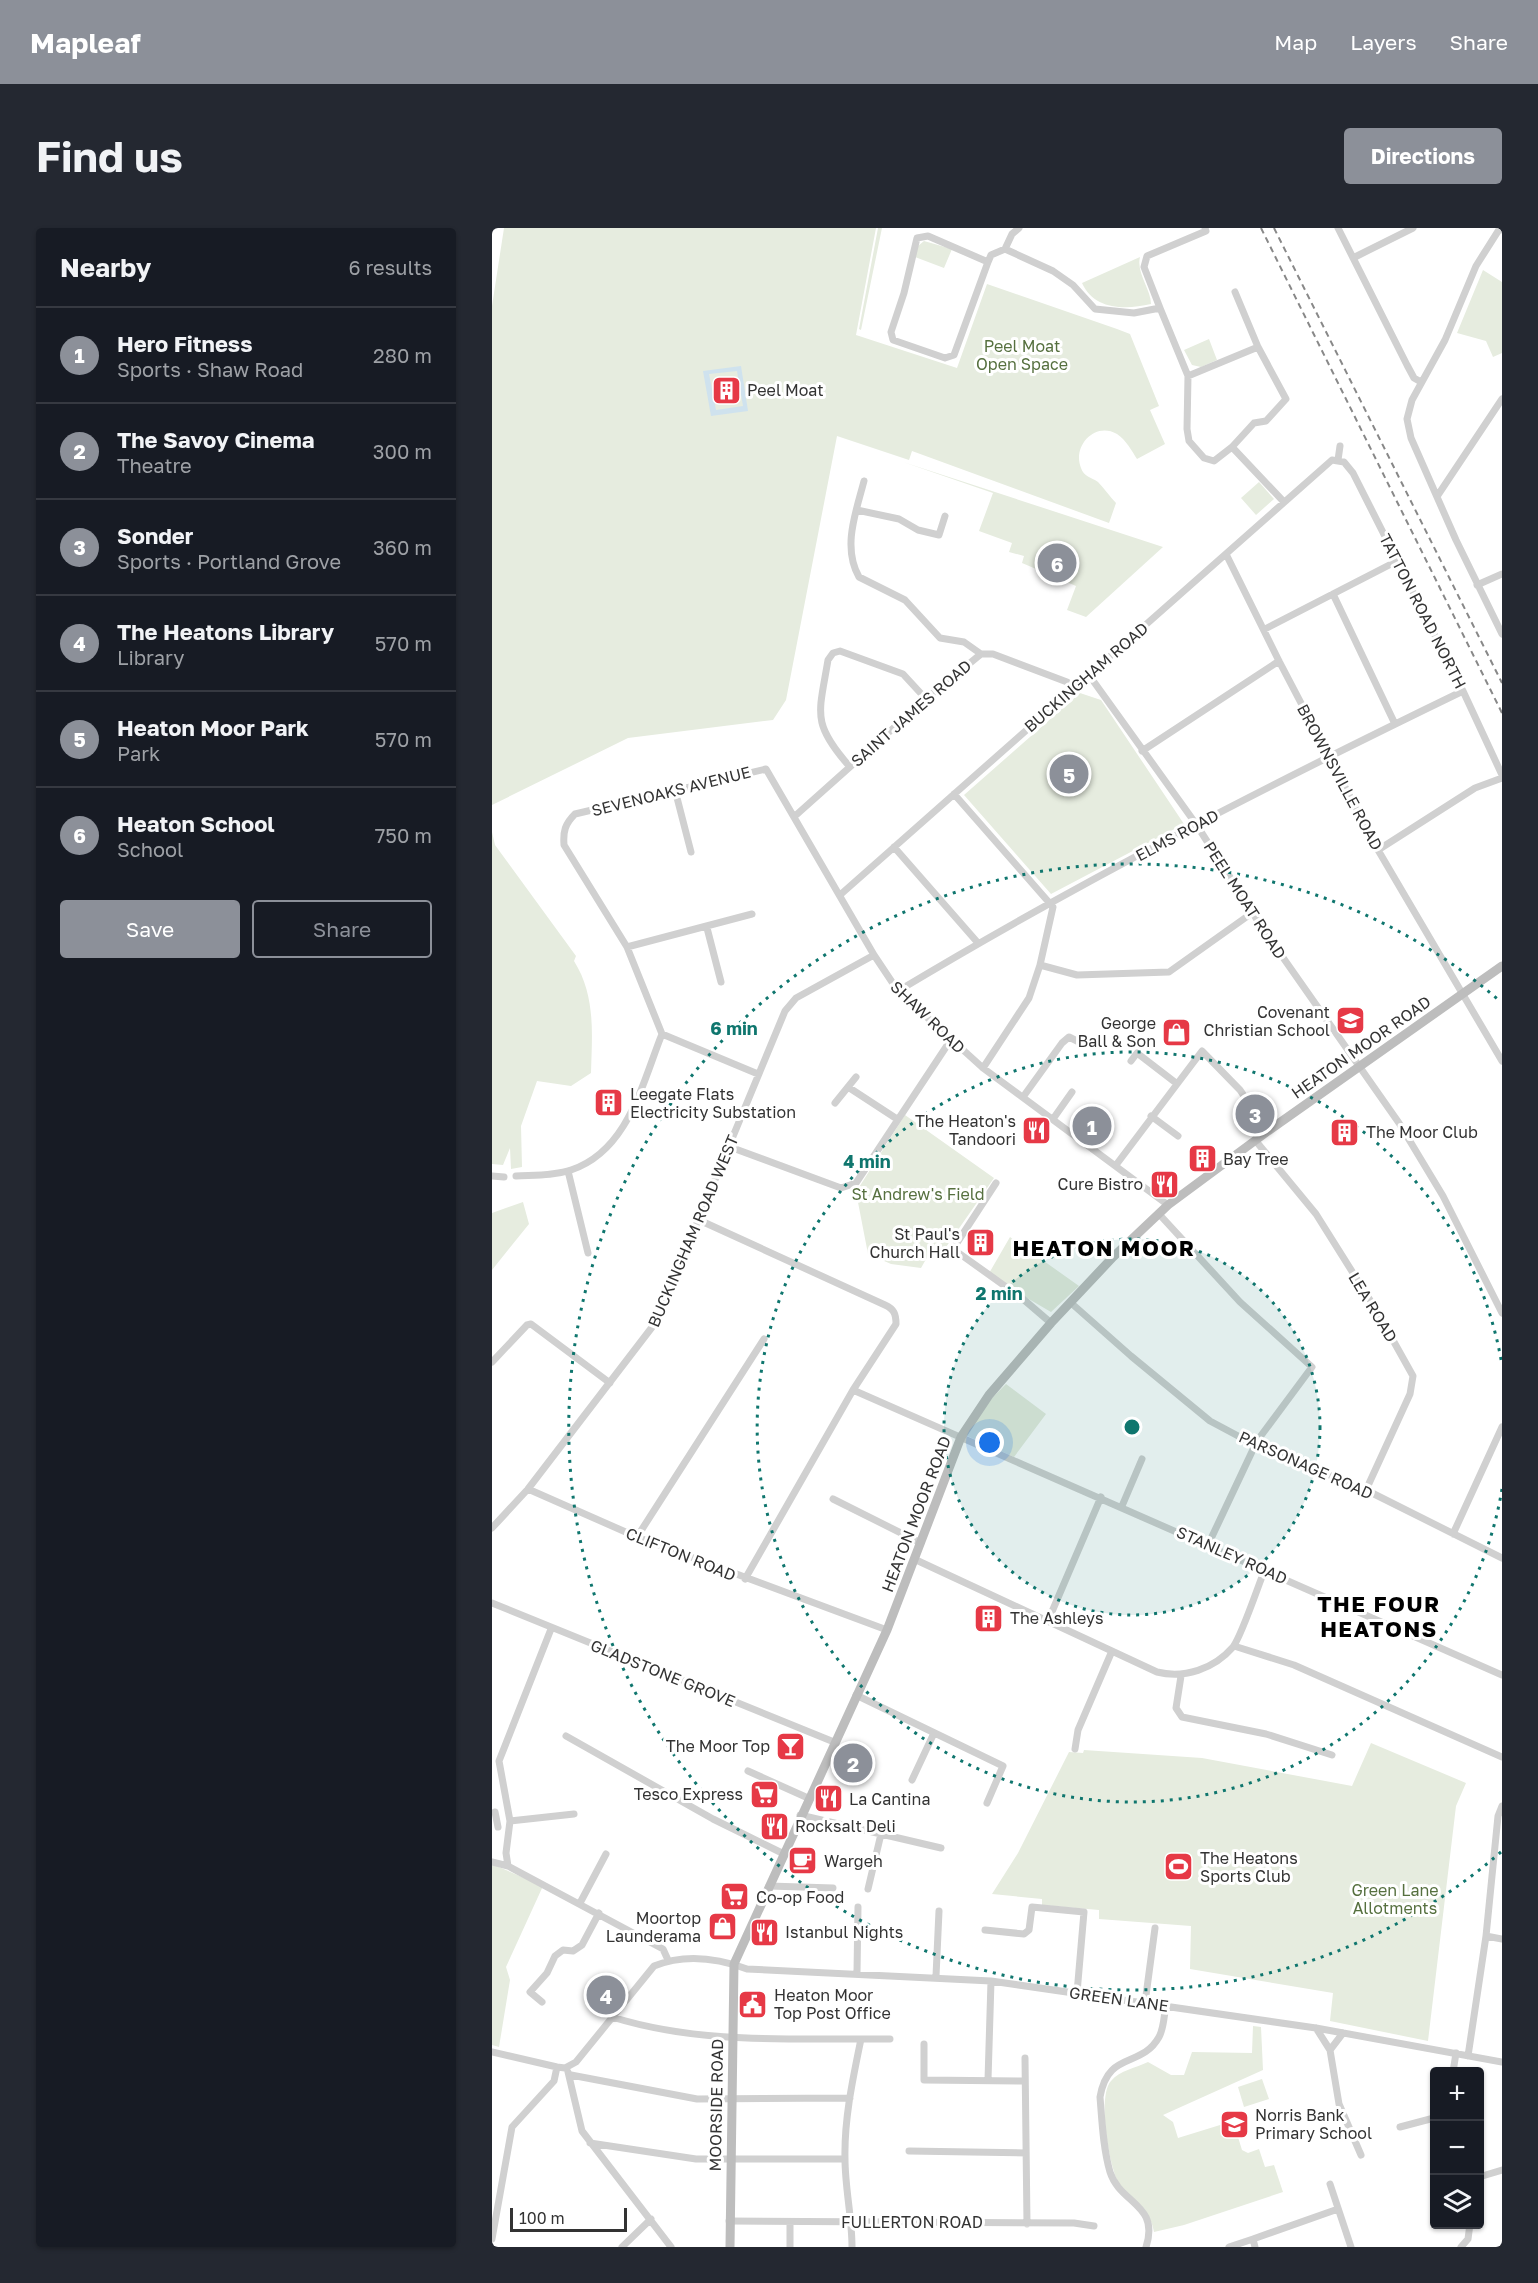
<!DOCTYPE html>
<meta charset="utf-8">
<style>
body{margin:0;font-family:"Golos Text",sans-serif;background:#242831;color:#f1f3f6}
.controls{position:absolute;right:18px;bottom:18px;display:grid;overflow:hidden;border-radius:6px;box-shadow:0 2px 4px #0004}
.controls button{width:54px;height:54px;display:grid;place-items:center;padding:0;border:0;border-bottom:2px solid #363941;background:#171b24;color:#f1f3f6;font:30px sans-serif}
.scale{position:absolute;left:18px;bottom:15px;width:117px;box-sizing:border-box;padding-left:6px;border:3px solid #333;border-top:0;font-size:16px;line-height:21px;white-space:nowrap;color:#333;-webkit-text-stroke:4px #fff;paint-order:stroke}
.you{position:absolute;left:498px;top:1215px;width:21px;height:21px;margin:-15px;border:4px solid #fff;border-radius:50%;background:#1a73e8;box-shadow:0 0 0 9px #1a73e833}
.badge{display:grid;place-items:center;width:39px;height:39px;border-radius:50%;background:#8c9099;color:#fff;font-size:20px;font-weight:700}
.pin{position:absolute;translate:-50% -50%;border:3px solid #fff;box-shadow:0 2px 6px #0006}
.list{margin:0;padding:0;list-style:none}
h2{display:flex;justify-content:space-between;align-items:center;height:78px;margin:0;padding:0 24px;font-size:26px}
h2 small{font-size:20px;font-weight:400;color:#9ea1a6}
.list li{display:grid;grid-template-columns:39px 1fr auto;gap:18px;align-items:center;box-sizing:border-box;height:96px;padding:0 24px;border-top:2px solid #363941}
.list b{display:block;font-size:22px;white-space:nowrap}
.list p{margin:0;font-size:20px;white-space:nowrap;color:#9ea1a6}
.list em{font-size:20px;font-style:normal;color:#9ea1a6}
.actions{display:flex;gap:12px;padding:18px 24px}
.actions a{flex:1;padding:14px 0;border:2px solid #8c9099;border-radius:6px;text-align:center;font-size:21px;color:#8c9099}
.actions .main{background:#8c9099;color:#fff}
.icon{flex:none;width:33px;height:33px;fill:none;stroke:currentColor;stroke-width:2;stroke-linecap:round;stroke-linejoin:round}
.map{position:relative;flex:none;width:1010px;height:2019px;overflow:hidden;border-radius:6px}
header{display:flex;align-items:center;gap:36px;box-sizing:border-box;height:84px;padding:0 30px;background:#8c9099;color:#fff}
header strong{font-size:28px}
nav{display:flex;gap:33px;margin-inline-start:auto;font-size:21px}
.intro{display:flex;align-items:center;justify-content:space-between;box-sizing:border-box;height:144px;padding:0 36px}
h1{margin:0;font-size:42px}
.button{padding:15px 27px;border-radius:6px;background:#8c9099;color:#fff;font-size:21px;font-weight:700}
main{display:flex;gap:36px;padding:0 36px}
aside{flex:1;background:#171b24;border-radius:6px;box-shadow:0 2px 4px #0004}
.map>svg:first-child{display:block}
</style>
<header>
<strong>Mapleaf</strong>
<nav><a>Map</a><a>Layers</a><a>Share</a></nav>
</header>
<div class="intro"><h1>Find us</h1><a class="button">Directions</a></div>
<main>
<aside>
<h2>Nearby<small>6 results</small></h2>
<ul class="list">
<li><span class="badge">1</span><div><b>Hero Fitness</b><p>Sports · Shaw Road</p></div><em>280 m</em></li>
<li><span class="badge">2</span><div><b>The Savoy Cinema</b><p>Theatre</p></div><em>300 m</em></li>
<li><span class="badge">3</span><div><b>Sonder</b><p>Sports · Portland Grove</p></div><em>360 m</em></li>
<li><span class="badge">4</span><div><b>The Heatons Library</b><p>Library</p></div><em>570 m</em></li>
<li><span class="badge">5</span><div><b>Heaton Moor Park</b><p>Park</p></div><em>570 m</em></li>
<li><span class="badge">6</span><div><b>Heaton School</b><p>School</p></div><em>750 m</em></li>
</ul>
<div class="actions"><a class="main">Save</a><a>Share</a></div>
</aside>
<div class="map">
<svg width="1010" height="2019" viewBox="0 0 1010 2019">
<rect width="100%" height="100%" fill="#fff"/>
<!-- green -->
<path fill="#e6ecdf" d="M12 0H384L364 107 465 140 495 56 625 101 638 106 667 178 658 182 673 216 645 231C640 223 634 212 625 206 603 193 580 218 589 240 592 249 599 249 606 254 612 260 618 269 624 275L617 295 420 223 417 232 345 208 294 472 281 492 136 510 0 577V78Z
M386 0H390L369 102 367 101Z
M432 13 460 21 452 40 423 29 426 18Z
M648 29C644 45 659 61 659 76 633 82 602 82 590 55Z
M991 42 1010 54V125L1001 129 994 113 965 105Z
M717 111 725 132 709 139 700 137 692 122Z
M411 234 671 319 594 389 575 382 584 358 530 335 532 328 517 324 520 315 487 303 501 265Z
M767 254 782 271 764 287 749 270Z
M588 465 609 472 692 596 559 666 472 567Z
M0 604 3 617 84 728 82 733C104 768 100 806 99 845L79 858 45 853 29 898 30 939 19 941 18 920 11 937 0 936Z
M413 887 502 950 452 1022 437 1026 429 1040 399 1036 376 1026 364 964Z
M31 974 37 996 0 1042V985Z
M518 1009 587 1058 559 1084 496 1047Z
M514 1156 554 1186 522 1229 473 1207 499 1171Z
M879 1515 974 1555 964 1578 936 1813 838 1793 841 1765 698 1741 699 1698 607 1691V1682L550 1677V1671L500 1666 526 1625 577 1524 591 1525 592 1522 710 1530 860 1558Z
M0 1636 51 1658 14 1739 18 1752 7 1819 0 1817Z
M761 1798 769 1799 771 1842 671 1887 681 1894 686 1910 741 1893 750 1922 756 1925 767 1921 773 1939 782 1937 791 1964 692 1997 662 2004C657 1976 639 1976 627 1956 617 1939 605 1868 619 1853 628 1842 644 1840 656 1834L679 1847H692L700 1824 760 1825Z
M770 1851 777 1871 752 1879 746 1859Z"/>
<!-- water -->
<path fill="#cfe2ee" fill-rule="evenodd" d="M249 138 256 183 219 188 211 143ZM245 143 251 178 224 182 217 146Z"/>
<g fill="none" stroke-linecap="round" stroke-linejoin="round">
<!-- minor -->
<path stroke="#d0d0d0" stroke-width="7" d="M846 0 915 137 922 150 929 154
M1008 0 984 38 953 112 920 172 915 191 919 210 964 312 1010 406
M513 21 520 6 527 0
M861 30 921 0
M496 34 436 8 425 10 412 65 399 104 401 112 453 130 462 127 496 34 499 27 513 21 561 43 581 57 603 81 642 85 668 80 696 148 695 201 697 213 712 230 722 233 740 219 792 274
M668 80 652 39 655 28 714 3 713 0
M696 148 766 119
M740 219 762 195 774 193 794 171 766 119 743 64
M846 232 848 218
M372 253C364 284 350 319 367 349L413 372 448 410 472 414 489 426
M946 267 1010 171
M365 282 407 291 426 302 447 307 453 288
M734 326 787 433 886 622 1010 833
M985 357 1010 346
M841 366 903 496
M773 401 905 333
M597 447 704 596 771 701 907 895 951 968 1010 1085
M650 523 787 433
M358 539C319 495 327 486 336 432L341 425 348 423 411 446 434 471
M183 562 199 624
M462 566 561 679 548 737 537 770 491 840
M303 588 434 471 489 426H501L575 454 582 460
M402 619 486 715
M886 622 983 560 1010 550
M348 667 840 232 852 234 861 245 971 463 1010 547
M215 700 229 754
M135 719 260 686
M548 737 585 747 677 744 760 685
M406 763C589 653 779 556 971 463
M639 833 645 825 684 855
M266 846 170 806 135 719 72 617C71 603 73 596 83 586L274 541 382 727 406 763 491 840 676 977
M356 859 405 891
M531 869 570 815 577 809 589 815
M343 875 364 849
M659 888 686 908
M561 891 580 864
M763 912 824 986 883 1080 921 1148 918 1166 874 1262
M238 919 349 960 364 955 458 813
M624 937 710 823 748 862 776 903
M76 943 96 1025
M0 948 12 949
M24 948C42 947 61 948 79 942 136 923 150 856 170 806
M504 955 461 1021 531 1071 559 1095
M667 986 748 1074 820 1139 765 1213 716 1317
M207 992 393 1077C402 1081 404 1086 404 1096L361 1162 253 1351
M578 1074 639 1128 718 1193 763 1217 874 1262 1010 1330
M0 1134 35 1097 39 1096 118 1155
M361 1162 1010 1447
M36 1261 164 1094 293 783 304 770 382 727
M341 1271 429 1315
M630 1278 650 1231
M0 1300 36 1261 145 1309 395 1402
M961 1306 1010 1199
M145 1309 272 1111
M422 1331 665 1444C692 1451 722 1441 741 1419 750 1407 766 1358 773 1341
M0 1375 342 1514
M556 1393 609 1269
M742 1418 802 1437 1010 1529
M689 1448 684 1480 690 1489 774 1506 840 1527
M364 1467 511 1538 495 1575
M74 1508 221 1591 290 1625
M583 1521 586 1502 620 1423
M256 1543 316 1570
M420 1552 442 1505
M3 1584 6 1599
M308 1587 449 1620
M18 1593 82 1586
M0 1634 16 1638 171 1721 176 1732
M16 1638 14 1625 18 1593 7 1533 59 1401
M277 1658 341 1660
M376 1661 389 1606
M88 1675 114 1626
M493 1702 532 1706 537 1702 540 1679 592 1684 585 1765
M994 1708 1010 1711
M365 1744 366 1679
M444 1748 447 1683
M50 1774 38 1764 55 1745 63 1728 71 1722 81 1723 90 1717 107 1685
M653 1775 663 1700
M120 1789C209 1817 305 1810 398 1811
M824 1800 838 1822 847 1876 869 1927
M432 1816V1852L533 1853
M838 1822 851 1805
M0 1824 65 1839 73 1840 84 1834 162 1738C192 1726 225 1730 255 1741L499 1753 824 1800 1010 1834
M976 1828 994 1708 1006 1588 1010 1578
M533 1830 535 1996
M76 1844 90 1903 179 2019
M961 1844 964 1825
M79 1847 205 1871 358 1870
M496 1852 499 1753
M908 1899 942 1890
M98 1915 204 1931H353
M417 1923 534 1925
M987 1949 1010 1942
M838 1956 859 2019
M237 1993 582 1995 602 1998
M0 2011 20 1899 62 1853 65 1839
M130 2019 159 1991
M298 2019V1994
M360 2019C360 1989 353 1960 353 1931 352 1891 361 1850 369 1811
M654 2019C668 1976 628 1976 618 1944 611 1920 610 1893 608 1869 616 1822 649 1841 667 1809 672 1800 672 1787 674 1777
M737 2019 761 2011
M763 2019 761 2011 846 1981
M969 2019 976 2011 978 1996"/>
<!-- secondary -->
<path stroke="#bdbdbd" stroke-width="9" d="M238 2019 242 1736 395 1402 469 1209 497 1167 559 1095 621 1029 676 977 776 903 1010 738"/>
<!-- rail -->
<path stroke="#888" stroke-width="2" stroke-dasharray="6 4.5" stroke-linecap="butt" d="M769 0 1010 485
M782 0 1010 455"/>
</g>
<!-- distance rings -->
<circle cx="640" cy="1199" r="188" fill="#0f766e" fill-opacity=".12"/>
<g fill="none" stroke="#0f766e" stroke-width="3" stroke-dasharray="3 6">
<circle cx="640" cy="1199" r="188"/>
<path d="M1010 1261A375 375 0 1 1 1010 1137"/>
<path d="M1009 1624A563 563 0 1 1 1009 774"/>
</g>
<!-- icons -->
<defs>
<symbol id="building-square" viewBox="-11 -11 22 22"><rect x="-9" y="-9" width="18" height="18" rx="4" fill="#e63946" stroke="#fff"/><path d="M-4-6H4V6H1V3H-1V6H-4ZM-2.5-4.3h1.7v1.8h-1.7ZM.8-4.3h1.7v1.8H.8ZM-2.5-1h1.7V.8h-1.7ZM.8-1h1.7V.8H.8Z" fill="#fff"/></symbol>
<symbol id="school-square" viewBox="-11 -11 22 22"><rect x="-9" y="-9" width="18" height="18" rx="4" fill="#e63946" stroke="#fff"/><path d="M0-5L7-2L0 1L-7-2ZM-4 1L0 2.5L4 1V4Q0 6-4 4Z" fill="#fff"/></symbol>
<symbol id="shop-square" viewBox="-11 -11 22 22"><rect x="-9" y="-9" width="18" height="18" rx="4" fill="#e63946" stroke="#fff"/><path d="M-5-2.5h2.3a2.7 3.5 0 0 1 5.4 0H5L5.5 6h-11ZM-1.5-2.5h3a1.5 2.3 0 0 0-3 0Z" fill="#fff"/></symbol>
<symbol id="restaurant-square" viewBox="-11 -11 22 22"><rect x="-9" y="-9" width="18" height="18" rx="4" fill="#e63946" stroke="#fff"/><path d="M-5-6h1v4h1v-4h1v4h1v-4h1v5L-1.5 .5V6h-2V.5L-5-1ZM5-6V6H3V1.5H1.5Q1.5-4 5-6Z" fill="#fff"/></symbol>
<symbol id="bar-square" viewBox="-11 -11 22 22"><rect x="-9" y="-9" width="18" height="18" rx="4" fill="#e63946" stroke="#fff"/><path d="M-6-5H6L.8 .8V4.5H3.5V6h-7V4.5H-.8V.8Z" fill="#fff"/></symbol>
<symbol id="supermarket-square" viewBox="-11 -11 22 22"><rect x="-9" y="-9" width="18" height="18" rx="4" fill="#e63946" stroke="#fff"/><path d="M-6-5.5h2.5l.6 2H6L4.5 2H-2.5L-4.4-4H-6ZM-1.5 3.2a1.3 1.3 0 1 0 .1 0ZM3 3.2a1.3 1.3 0 1 0 .1 0Z" fill="#fff"/></symbol>
<symbol id="cafe-square" viewBox="-11 -11 22 22"><rect x="-9" y="-9" width="18" height="18" rx="4" fill="#e63946" stroke="#fff"/><path d="M-5.5-4.5H6V0H3Q3 3.5 0 3.5H-2.5Q-5.5 3.5-5.5 0ZM3-3.2v2h1.7v-2ZM-6 4.5H4V6H-6Z" fill="#fff"/></symbol>
<symbol id="stadium-square" viewBox="-11 -11 22 22"><rect x="-9" y="-9" width="18" height="18" rx="4" fill="#e63946" stroke="#fff"/><path d="M0-5a6.5 5 0 1 0 0 10a6.5 5 0 1 0 0-10ZM-3.5-1.8h7v3.6h-7Z" fill="#fff"/></symbol>
<symbol id="civic-square" viewBox="-11 -11 22 22"><rect x="-9" y="-9" width="18" height="18" rx="4" fill="#e63946" stroke="#fff"/><path d="M-.6-6.5H3V-4.5H.6V-3L4-1V1h2V6H-6V1h2V-1L-.6-3ZM-1.2 2.5V6h2.4V2.5Z" fill="#fff"/></symbol>
</defs>
<g fill-rule="evenodd">
<use href="#building-square" x="218" y="146" width="33" height="33"/>
<use href="#school-square" x="842" y="776" width="33" height="33"/>
<use href="#shop-square" x="668" y="788" width="33" height="33"/>
<use href="#building-square" x="100" y="858" width="33" height="33"/>
<use href="#restaurant-square" x="528" y="886" width="33" height="33"/>
<use href="#building-square" x="836" y="888" width="33" height="33"/>
<use href="#building-square" x="694" y="914" width="33" height="33"/>
<use href="#restaurant-square" x="656" y="940" width="33" height="33"/>
<use href="#building-square" x="472" y="998" width="33" height="33"/>
<use href="#building-square" x="480" y="1374" width="33" height="33"/>
<use href="#bar-square" x="282" y="1502" width="33" height="33"/>
<use href="#supermarket-square" x="256" y="1550" width="33" height="33"/>
<use href="#restaurant-square" x="320" y="1554" width="33" height="33"/>
<use href="#restaurant-square" x="266" y="1582" width="33" height="33"/>
<use href="#cafe-square" x="294" y="1616" width="33" height="33"/>
<use href="#stadium-square" x="670" y="1622" width="33" height="33"/>
<use href="#supermarket-square" x="226" y="1652" width="33" height="33"/>
<use href="#shop-square" x="214" y="1682" width="33" height="33"/>
<use href="#restaurant-square" x="256" y="1688" width="33" height="33"/>
<use href="#civic-square" x="244" y="1760" width="33" height="33"/>
<use href="#school-square" x="726" y="1880" width="33" height="33"/>
</g>
<g text-anchor="middle" stroke-width="6" stroke-linejoin="round" paint-order="stroke">
<!-- park labels -->
<g font-size="16" fill="#56703f" stroke="#fff">
<text x="530" y="124">Peel Moat<tspan x="530" dy="18">Open Space</tspan></text>
<text x="426" y="972">St Andrew's Field</text>
<text x="903" y="1668">Green Lane<tspan x="903" dy="18">Allotments</tspan></text>
</g>
<!-- poi labels -->
<g font-size="16" fill="#333" stroke="#fff" text-anchor="start">
<text x="255" y="168">Peel Moat</text>
<text x="838" y="790" text-anchor="end">Covenant<tspan x="838" dy="18">Christian School</tspan></text>
<text x="664" y="801" text-anchor="end">George<tspan x="664" dy="18">Ball &amp; Son</tspan></text>
<text x="138" y="872">Leegate Flats<tspan x="138" dy="18">Electricity Substation</tspan></text>
<text x="524" y="899" text-anchor="end">The Heaton's<tspan x="524" dy="18">Tandoori</tspan></text>
<text x="874" y="910">The Moor Club</text>
<text x="731" y="937">Bay Tree</text>
<text x="651" y="962" text-anchor="end">Cure Bistro</text>
<text x="468" y="1012" text-anchor="end">St Paul's<tspan x="468" dy="18">Church Hall</tspan></text>
<text x="518" y="1396">The Ashleys</text>
<text x="278" y="1524" text-anchor="end">The Moor Top</text>
<text x="251" y="1572" text-anchor="end">Tesco Express</text>
<text x="357" y="1577">La Cantina</text>
<text x="303" y="1604">Rocksalt Deli</text>
<text x="708" y="1636">The Heatons<tspan x="708" dy="18">Sports Club</tspan></text>
<text x="332" y="1639">Wargeh</text>
<text x="264" y="1675">Co-op Food</text>
<text x="209" y="1696" text-anchor="end">Moortop<tspan x="209" dy="18">Launderama</tspan></text>
<text x="293" y="1710">Istanbul Nights</text>
<text x="282" y="1773">Heaton Moor<tspan x="282" dy="18">Top Post Office</tspan></text>
<text x="763" y="1893">Norris Bank<tspan x="763" dy="18">Primary School</tspan></text>
</g>
<!-- street labels -->
<g font-size="16" fill="#333" stroke="#fff">
<text transform="translate(931 383) rotate(63)" y="6">TATTON ROAD NORTH</text>
<text transform="translate(594 449) rotate(-41)" y="6">BUCKINGHAM ROAD</text>
<text transform="translate(419 485) rotate(-41)" y="6">SAINT JAMES ROAD</text>
<text transform="translate(848 549) rotate(62)" y="6">BROWNSVILLE ROAD</text>
<text transform="translate(179 563) rotate(-14)" y="6">SEVENOAKS AVENUE</text>
<text transform="translate(685 607) rotate(-28)" y="6">ELMS ROAD</text>
<text transform="translate(753 672) rotate(57)" y="6">PEEL MOAT ROAD</text>
<text transform="translate(436 789) rotate(44)" y="6">SHAW ROAD</text>
<text transform="translate(869 819) rotate(-35)" y="6">HEATON MOOR ROAD</text>
<text transform="translate(201 1003) rotate(-67)" y="6">BUCKINGHAM ROAD WEST</text>
<text transform="translate(881 1079) rotate(59)" y="6">LEA ROAD</text>
<text transform="translate(814 1237) rotate(24)" y="6">PARSONAGE ROAD</text>
<text transform="translate(424 1286) rotate(-69)" y="6">HEATON MOOR ROAD</text>
<text transform="translate(189 1326) rotate(22)" y="6">CLIFTON ROAD</text>
<text transform="translate(740 1327) rotate(24)" y="6">STANLEY ROAD</text>
<text transform="translate(171 1445) rotate(22)" y="6">GLADSTONE GROVE</text>
<text transform="translate(627 1771) rotate(8)" y="6">GREEN LANE</text>
<text transform="translate(224 1877) rotate(-89)" y="6">MOORSIDE ROAD</text>
<text x="420" y="2000">FULLERTON ROAD</text>
</g>
<!-- district labels -->
<g font-size="22" font-weight="bold" letter-spacing="1.5" fill="#000" stroke="#fff">
<text x="612" y="1028">HEATON MOOR</text>
<text x="887" y="1384">THE FOUR<tspan x="887" dy="25">HEATONS</tspan></text>
</g>
</g>
<circle cx="640" cy="1199" r="9" fill="#0f766e" stroke="#fff" stroke-width="3"/>
<g font-size="18" text-anchor="middle" font-weight="bold" fill="#0f766e" stroke="#fff" stroke-width="6" stroke-linejoin="round" paint-order="stroke">
<text x="242" y="807">6 min</text>
<text x="375" y="940">4 min</text>
<text x="507" y="1072">2 min</text>
</g>
</svg>
<div class="controls">
<button>+</button>
<button>−</button>
<button><svg class="icon" aria-label="layers" viewBox="0 0 24 24"><path d="M12 4l9 5-9 5-9-5zM3 14l9 5 9-5"/></svg></button>
</div>
<div class="scale">100 m</div>
<div class="you"></div>
<div class="pin badge" style="left:600px;top:898px">1</div>
<div class="pin badge" style="left:361px;top:1535px">2</div>
<div class="pin badge" style="left:763px;top:886px">3</div>
<div class="pin badge" style="left:114px;top:1767px">4</div>
<div class="pin badge" style="left:577px;top:546px">5</div>
<div class="pin badge" style="left:565px;top:335px">6</div>
</div>
</main>
